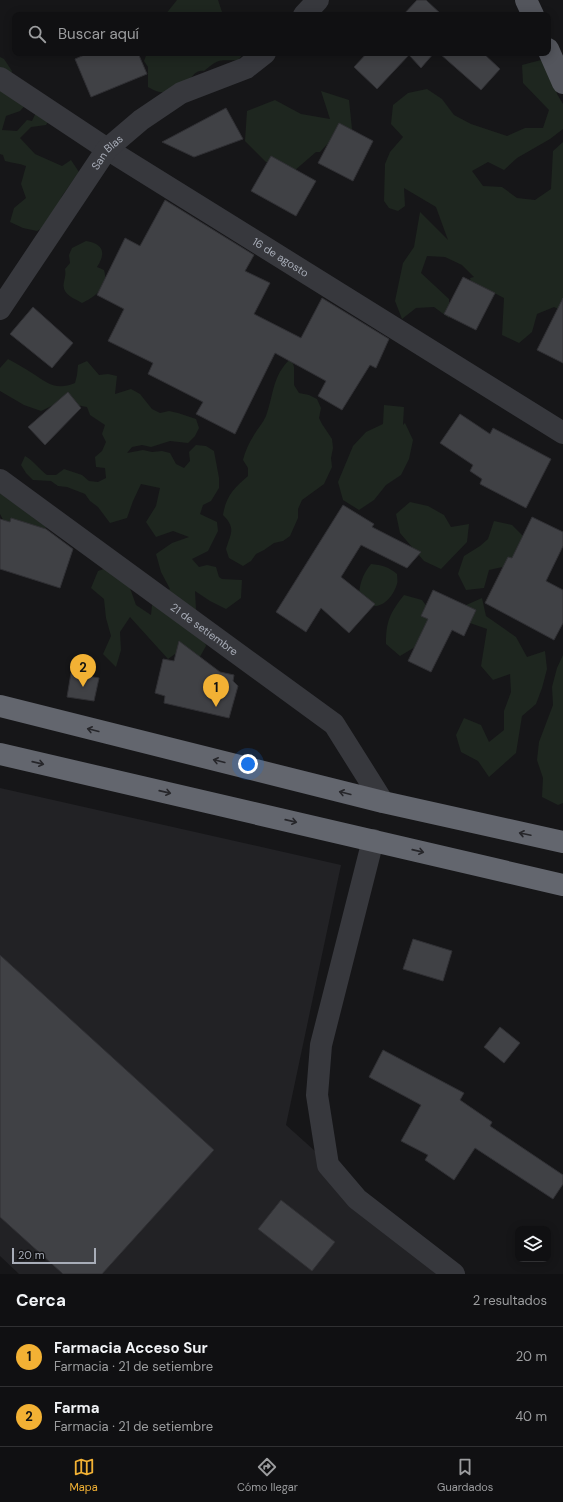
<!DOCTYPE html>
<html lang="es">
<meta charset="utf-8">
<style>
body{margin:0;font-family:"DM Sans",sans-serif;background:#19191b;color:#f1f3f6}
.controls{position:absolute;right:12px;bottom:12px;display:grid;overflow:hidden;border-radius:8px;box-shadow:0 2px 10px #0003}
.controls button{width:36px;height:36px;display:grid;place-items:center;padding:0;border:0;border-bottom:1px solid #303032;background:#101012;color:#f1f3f6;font:20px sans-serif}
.scale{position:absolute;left:12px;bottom:10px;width:84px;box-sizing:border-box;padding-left:4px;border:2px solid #a8adb8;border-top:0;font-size:11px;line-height:14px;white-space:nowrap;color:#a8adb8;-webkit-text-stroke:3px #111113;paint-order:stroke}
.you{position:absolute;left:248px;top:764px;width:14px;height:14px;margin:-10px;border:3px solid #fff;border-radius:50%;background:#1a73e8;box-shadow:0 0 0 6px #1a73e833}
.badge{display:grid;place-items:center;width:26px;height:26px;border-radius:50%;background:#f2b134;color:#111;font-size:13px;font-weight:700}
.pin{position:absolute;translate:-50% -33px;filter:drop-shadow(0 1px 2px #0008)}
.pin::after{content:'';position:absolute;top:21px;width:14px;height:12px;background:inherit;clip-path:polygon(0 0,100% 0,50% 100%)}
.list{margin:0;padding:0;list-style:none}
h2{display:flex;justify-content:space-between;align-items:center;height:52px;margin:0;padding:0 16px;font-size:17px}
h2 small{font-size:13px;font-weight:400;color:#9c9d9f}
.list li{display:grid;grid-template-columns:26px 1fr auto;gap:12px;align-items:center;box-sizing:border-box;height:60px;padding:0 16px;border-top:1px solid #303032}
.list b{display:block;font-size:15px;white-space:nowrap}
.list p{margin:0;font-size:13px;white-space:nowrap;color:#9c9d9f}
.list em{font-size:13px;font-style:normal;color:#9c9d9f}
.icon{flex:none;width:22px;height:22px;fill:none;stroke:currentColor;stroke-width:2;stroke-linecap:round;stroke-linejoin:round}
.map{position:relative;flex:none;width:563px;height:1274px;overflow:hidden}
.search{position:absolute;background:#101012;box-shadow:0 2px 10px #0003;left:12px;right:12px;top:12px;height:44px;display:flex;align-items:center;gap:10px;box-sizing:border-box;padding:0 14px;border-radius:8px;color:#9c9d9f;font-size:15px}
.sheet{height:172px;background:#101012}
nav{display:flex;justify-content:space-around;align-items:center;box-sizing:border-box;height:56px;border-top:1px solid #303032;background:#101012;font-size:11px;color:#9c9d9f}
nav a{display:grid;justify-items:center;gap:2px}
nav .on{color:#f2b134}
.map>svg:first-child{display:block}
</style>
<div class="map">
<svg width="563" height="1274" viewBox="0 0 563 1274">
<rect width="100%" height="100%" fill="#161618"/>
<!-- built -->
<path fill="#222225" d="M0 788 341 865 286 1125 452 1274H19L0 1256Z"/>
<!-- green -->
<path fill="#1e261f" d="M177 0H218L223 15H165Z
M147 53H244L238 60C218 61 221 57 204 71 196 70 194 75 189 80 185 83 167 92 163 92 158 93 152 89 148 87V67L144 61Z
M0 57 4 59 12 71 7 84 30 100 20 111 6 116 2 130 17 131 27 120 32 121 38 108 54 113 46 125 31 127 20 138 35 154 62 166 71 160 79 172 62 196 50 224 37 231 23 228 10 222 14 208 26 198 21 184 26 166C19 163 12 163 5 161L3 155 0 154Z
M541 60 553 75 557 94 563 104V129L550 139 517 158 504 170 488 162 472 171 483 186 502 187 517 198 535 200 551 189 553 151 563 142V311L554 307 537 314 532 332 519 343 502 335 504 298 471 281 470 278 474 277 462 265 445 257 427 256 421 273 449 299V318L434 307 416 308 402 319 395 301 403 263 414 247 420 212 448 240 436 207 404 188 405 206 398 211 389 208 384 201 385 164 390 152 403 137 391 124 393 105 408 93 427 89 442 99 454 115 471 124 507 136 525 128H543L549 110 523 83 522 65Z
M321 91 349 100 352 129 347 133 333 138 320 152H316L294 171 266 162 245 141 247 111 275 100 301 114 330 119Z
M86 241C104 244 106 253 97 267L104 270C109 285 96 297 82 303 73 298 61 294 64 282 65 276 66 275 65 269L70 263 69 255 72 248Z
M291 358 294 367V385L299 393 309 395 317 399 321 408 319 418 322 424 332 439 333 448 331 458 332 467 324 484 302 500 298 509V518L290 536 283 541 274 543 264 550 256 554 251 561 243 566 229 558 226 549C231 533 236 528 223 515 226 496 234 488 248 476V468L243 460C245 451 249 443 254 435 258 428 263 423 266 416 274 394 272 376 291 358Z
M8 359C16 363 24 368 32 373 47 383 56 391 75 383L77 375 78 365 87 361 99 375 108 374 117 376 115 394 131 389 140 394 152 409 160 413 169 411 178 413 196 419 199 428 195 436 188 443 170 441 151 447 142 445 132 447 127 453 143 450 152 452 162 451 170 453 176 464 184 468 190 461 189 452 196 445 206 446 214 451 219 478V488L211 501 203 505 200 514 217 522 218 531 208 551 192 559 199 567 207 565 216 567 219 577 222 579 242 580 241 598 226 609 210 601 195 591 196 609 202 627 206 646 197 662 182 649 168 659 130 617 120 632 121 650 116 667 103 654 111 636 106 618 104 599 91 588 98 571 116 565 130 588 136 605 151 615 153 596 170 589 161 572 156 554 172 543 189 537 173 531 156 537 146 522 156 506 160 488 141 484 133 501 127 518 110 523 98 507 90 501 85 494 67 487 58 486 51 481 33 480 26 473 21 465 25 456C34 461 39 469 47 475H56L64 469 82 475 89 481 98 482 106 478 105 468 96 467 95 457 102 451 106 442 102 434 105 425 90 415 87 407 60 402 41 411 24 405 0 391V368Z
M384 405 404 407 403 425 405 423 413 440 409 459 401 475 386 485 374 500 359 510 343 500 338 482 353 446 366 432 383 424Z
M0 493 46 527 45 529 6 525 0 514Z
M410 502 428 506 444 515 451 527 469 524 467 542 441 569 424 561 400 533 396 514Z
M494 521 512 525 525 538 521 555 507 566 489 570 484 588 466 590 458 574 464 556 480 546 488 539Z
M371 564C382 565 389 567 397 574 397 577 398 581 397 584 394 594 385 607 373 606 369 605 363 601 359 599 359 585 362 575 371 564Z
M404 595 422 600 433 615 415 647 400 656 386 644C386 621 390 613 404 595Z
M482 598 486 616 516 637 527 657 545 651 547 669 542 688 536 704 522 716 516 753 489 777 478 761 461 752 456 735 464 718 481 725 489 742 504 730V711L511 692 510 674 493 680 481 666 487 629 470 623 464 606Z
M563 655V803L558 805 542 797 543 778 537 760 539 742 553 705 552 687 557 668Z"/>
<!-- building -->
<path fill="#404145" stroke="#303034" d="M417 0H426L442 15H403Z
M89 53H138L147 74 91 97 75 59Z
M367 53H434L421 68 409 55 377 89 354 67Z
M439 53H483L500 69 481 90Z
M226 108 243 139 194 157 162 142Z
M339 123 373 141 353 181 318 163Z
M271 156 316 181 296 216 251 191Z
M165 200 254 255 245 271 270 283 254 314 301 338 322 298 389 339 376 368 370 365 342 410 318 396 326 381 275 353 235 434 196 414 203 402 148 374 153 363 108 341 124 309 97 295 125 238 140 246Z
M463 277 495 293 476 330 444 314Z
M563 298V363L537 350Z
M33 307 73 343 52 368 10 334Z
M68 392 81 408 45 445 28 427Z
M460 414 490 434 493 428 551 459 526 508 480 484 482 479 470 471 473 465 440 443Z
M343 505 374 524 372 527 421 552 407 568 361 545 341 577 375 604 349 633 321 608 306 632 276 612Z
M532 517 563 532V546L546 581 563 590V623L554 640 485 603 508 557 512 558Z
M11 518 46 529 73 549 60 588 0 569V519L10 522Z
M433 590 476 610 464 636 452 630 431 672 408 661 428 619 421 616Z
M179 641 220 672 234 675 233 681 238 686 229 718 164 703 165 696 155 693 163 659 174 661Z
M71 673 99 678 94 701 67 697Z
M413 939 452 951 443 981 403 969Z
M0 955 214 1150 102 1274H63L0 1217Z
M500 1027 520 1043 504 1063 484 1047Z
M383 1050 464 1093 460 1100 492 1122 490 1126 563 1175V1184L553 1199 475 1148 454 1180 425 1160 428 1155 401 1141 421 1105 369 1077Z
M281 1200 335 1242 312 1271 258 1229Z"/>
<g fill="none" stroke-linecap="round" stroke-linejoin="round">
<!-- minor -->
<g stroke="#37383d" stroke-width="22">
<path d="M304 15 318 0"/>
<path id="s1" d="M0 78 107 149 563 433"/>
<path id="s2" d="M0 309 107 149 141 120 181 93 246 68 265 53"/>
<path id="s3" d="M0 480 334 724 383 802"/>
<path d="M373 840 321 1045 317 1095 328 1165 357 1199 454 1274"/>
</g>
<!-- major -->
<path stroke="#53555c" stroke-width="22" d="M526 0 533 15
M548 49 563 83"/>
<!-- highway -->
<path stroke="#63666e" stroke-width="22" d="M0 706 383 802 563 842
M0 754 563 885"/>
</g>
<!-- one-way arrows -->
<defs><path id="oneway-shaft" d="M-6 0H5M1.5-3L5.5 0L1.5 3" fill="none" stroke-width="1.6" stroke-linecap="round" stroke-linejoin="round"/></defs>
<g stroke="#26262a">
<use href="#oneway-shaft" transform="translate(93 730) rotate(-166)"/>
<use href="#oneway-shaft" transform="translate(219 761) rotate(-166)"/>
<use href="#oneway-shaft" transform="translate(38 763) rotate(13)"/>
<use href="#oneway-shaft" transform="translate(165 792) rotate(13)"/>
<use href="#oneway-shaft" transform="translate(345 793) rotate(-166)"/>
<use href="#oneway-shaft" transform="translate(291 821) rotate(13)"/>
<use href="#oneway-shaft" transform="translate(525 834) rotate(-168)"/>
<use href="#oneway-shaft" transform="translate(418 851) rotate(13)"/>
</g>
<g text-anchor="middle" stroke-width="3" stroke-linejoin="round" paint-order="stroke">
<!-- street labels -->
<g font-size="11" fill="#a8adb8" stroke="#111113">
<text dy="4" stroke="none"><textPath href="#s2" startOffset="190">San Blas</textPath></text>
<text dy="4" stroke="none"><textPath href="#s1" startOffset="333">16 de agosto</textPath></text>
<text dy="4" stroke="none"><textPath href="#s3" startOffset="253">21 de setiembre</textPath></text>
</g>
</g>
</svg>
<div class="controls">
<button><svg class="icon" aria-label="layers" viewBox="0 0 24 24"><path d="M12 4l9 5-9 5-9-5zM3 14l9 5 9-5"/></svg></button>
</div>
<div class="scale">20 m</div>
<div class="you"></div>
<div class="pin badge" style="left:216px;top:707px">1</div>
<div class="pin badge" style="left:83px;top:687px">2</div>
<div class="search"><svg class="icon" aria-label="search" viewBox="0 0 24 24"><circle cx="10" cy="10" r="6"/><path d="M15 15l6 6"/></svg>Buscar aquí</div>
</div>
<section class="sheet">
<h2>Cerca<small>2 resultados</small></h2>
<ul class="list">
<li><span class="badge">1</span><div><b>Farmacia Acceso Sur</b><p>Farmacia · 21 de setiembre</p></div><em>20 m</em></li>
<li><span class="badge">2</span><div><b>Farma</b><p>Farmacia · 21 de setiembre</p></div><em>40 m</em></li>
</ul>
</section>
<nav>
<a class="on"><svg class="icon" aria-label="map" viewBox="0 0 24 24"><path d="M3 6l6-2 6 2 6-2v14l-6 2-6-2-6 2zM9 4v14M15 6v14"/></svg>Mapa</a>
<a><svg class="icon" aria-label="directions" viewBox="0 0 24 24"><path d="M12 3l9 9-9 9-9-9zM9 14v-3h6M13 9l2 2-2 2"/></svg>Cómo llegar</a>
<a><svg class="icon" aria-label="saved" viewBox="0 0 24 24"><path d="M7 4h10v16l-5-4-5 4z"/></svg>Guardados</a>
</nav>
